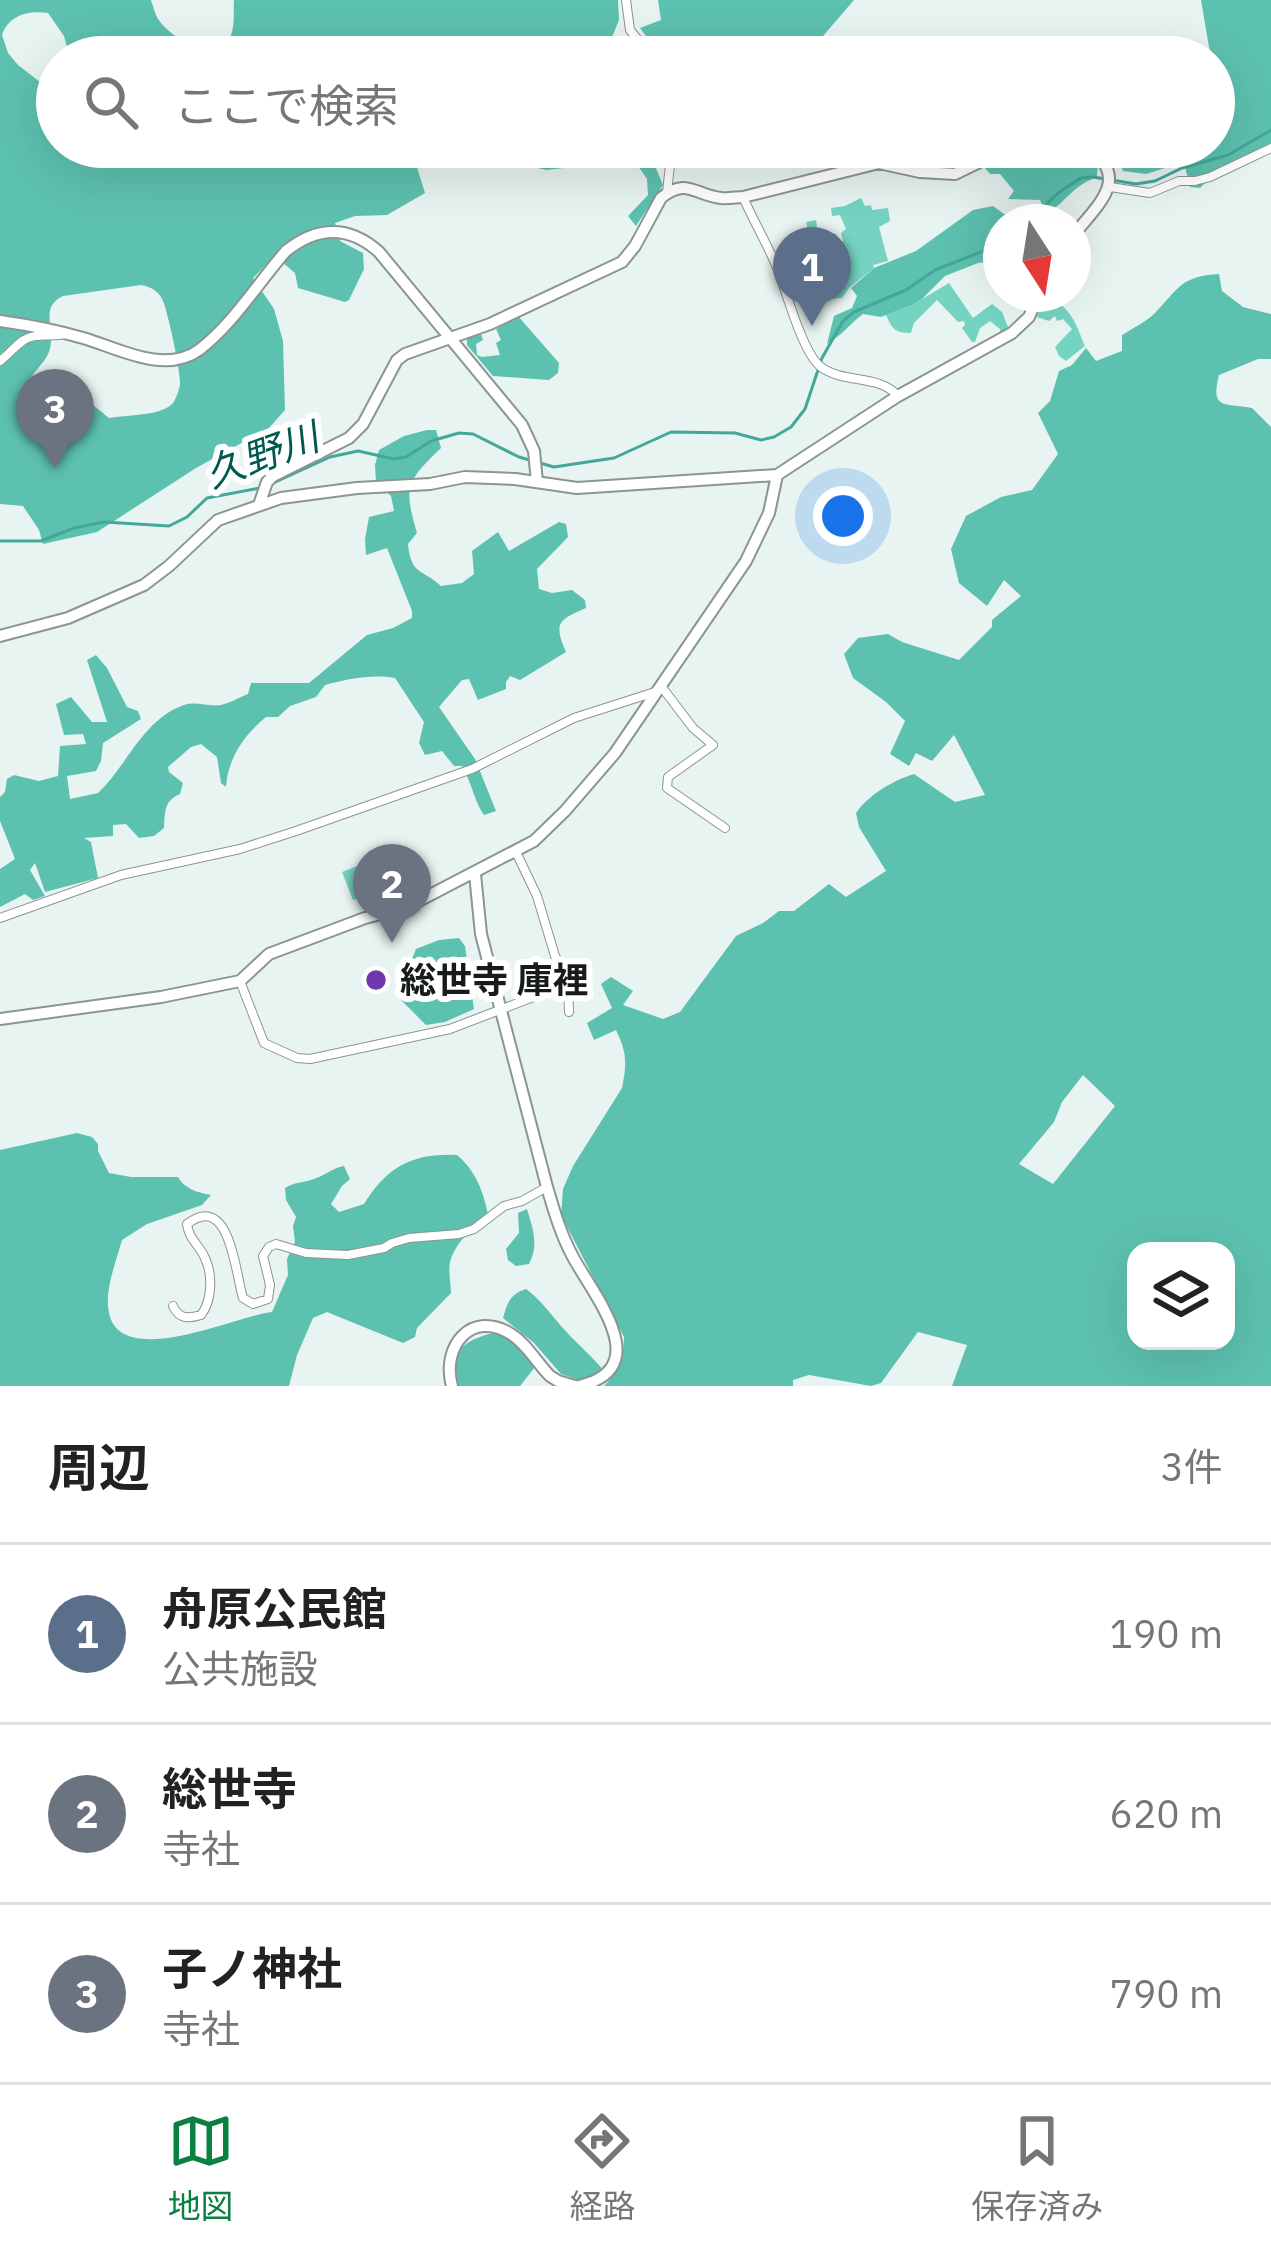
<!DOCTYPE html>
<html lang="ja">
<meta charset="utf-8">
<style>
body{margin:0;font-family:"IBM Plex Sans","Noto Sans JP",sans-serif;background:#f6f6f6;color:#222}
.controls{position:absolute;right:36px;bottom:36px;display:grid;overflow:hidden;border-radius:24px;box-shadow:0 12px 48px #0002}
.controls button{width:108px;height:108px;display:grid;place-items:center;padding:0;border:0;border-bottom:3px solid #e0e0e0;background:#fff;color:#222;font:60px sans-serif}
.compass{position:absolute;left:983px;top:204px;width:108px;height:108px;border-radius:50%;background:#fff;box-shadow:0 12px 48px #0002;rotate:168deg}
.you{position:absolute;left:843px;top:516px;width:42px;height:42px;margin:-30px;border:9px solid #fff;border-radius:50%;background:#1a73e8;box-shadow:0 0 0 18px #1a73e833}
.badge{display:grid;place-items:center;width:78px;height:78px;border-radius:50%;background:#0b8043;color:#fff;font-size:39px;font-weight:700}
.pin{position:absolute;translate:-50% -99px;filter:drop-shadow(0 3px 6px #0008)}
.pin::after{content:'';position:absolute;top:63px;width:42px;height:36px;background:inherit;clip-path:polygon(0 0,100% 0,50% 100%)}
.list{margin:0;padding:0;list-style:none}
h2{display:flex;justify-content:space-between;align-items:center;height:156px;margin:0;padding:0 48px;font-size:51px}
h2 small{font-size:39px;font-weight:400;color:#767676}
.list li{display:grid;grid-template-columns:78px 1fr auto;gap:36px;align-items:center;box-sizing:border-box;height:180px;padding:0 48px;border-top:3px solid #e0e0e0}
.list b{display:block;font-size:45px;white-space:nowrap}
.list p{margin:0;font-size:39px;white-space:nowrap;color:#767676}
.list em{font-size:39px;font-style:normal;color:#767676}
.icon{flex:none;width:66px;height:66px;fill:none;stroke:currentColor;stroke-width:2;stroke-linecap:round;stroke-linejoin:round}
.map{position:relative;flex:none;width:1271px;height:1386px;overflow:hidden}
.search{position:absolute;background:#fff;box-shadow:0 12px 48px #0002;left:36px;right:36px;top:36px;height:132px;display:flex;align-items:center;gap:30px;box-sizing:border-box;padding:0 42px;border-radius:66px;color:#767676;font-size:45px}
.sheet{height:696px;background:#fff}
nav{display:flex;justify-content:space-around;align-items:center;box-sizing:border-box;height:168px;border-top:3px solid #e0e0e0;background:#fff;font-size:33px;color:#767676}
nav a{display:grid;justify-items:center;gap:6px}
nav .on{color:#0b8043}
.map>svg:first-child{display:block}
</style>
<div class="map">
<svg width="1271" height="1386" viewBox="0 0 1271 1386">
<rect width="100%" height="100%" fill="#e8f4f1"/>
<!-- green -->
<path fill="#74d3c1" d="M861 198 865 206 871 205 872 210 888 208 890 221 879 227 888 261 873 265 874 268 849 288 842 298 823 300 806 222 816 220 818 234H836L839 242 843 241 841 233 846 229 840 215 832 216 831 208 845 206Z
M949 283 973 318 992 304 1002 312 1010 332 1001 335 1000 329 990 321 980 328 975 342H972L962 328 965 325 964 321 958 322 937 300 914 323 911 333C895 333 892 329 886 315L912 305Z
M1053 300C1072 309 1077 327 1085 346L1066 361 1059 356 1055 347 1072 329 1063 319 1057 321 1055 316 1049 321 1037 317 1040 310 1054 304Z
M390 853 411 900 389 906 380 891 353 900 342 872Z"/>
<!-- forest -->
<path fill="#5dc1af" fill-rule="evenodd" d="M0 0H151C153 6 155 14 158 19 171 38 208 61 228 40 236 31 233 11 234 0H618L619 20 604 57H70L64 36 48 13C28 10 9 15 2 35L8 53 18 65 57 95V147H407L416 164 425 193 387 215 355 216 335 223 340 241 363 253 364 269 349 300 345 302 298 288 295 273 275 256 253 278 274 309 283 341 285 410 269 428 196 468 97 532 43 544 39 530 23 506 0 504ZM141 285C151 287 159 291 163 301 168 313 181 373 180 385 179 390 176 399 173 403 162 416 126 415 109 418L93 405 77 399 41 412 36 407 31 378C37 368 45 362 49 352 57 329 38 308 63 296Z
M658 0H854L817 43 793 57H661L640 28 661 20Z
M1201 0H1271V143L1220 168 1200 188 1190 187 1184 162 1146 174 1123 171 1120 163 1134 147H1214V85L1220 81 1209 47Z
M510 147H647L663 185 636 226 628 216 648 195 647 179 638 166 606 163 546 170 534 167Z
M1058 147 1087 153 1098 160 1097 177C1070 187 1068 201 1046 214L1040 200 1008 199 1014 191 1000 174H990L985 168 988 162 1011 157 1020 159Z
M993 206 1004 214 1040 219V222H1001V260L978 263 945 276 922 299 912 305 881 317 863 314C850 324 841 336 827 344L834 316 852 308 857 296 851 288 874 268 916 251 973 210Z
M1219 274 1222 291 1243 307 1271 314V359H1258L1219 375C1210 410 1224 403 1252 408L1271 427V1386H952L967 1345 918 1332 881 1383 871 1386 809 1375 793 1380V1386H604C620 1370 623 1359 624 1337L561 1215 563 1189 573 1166 622 1088C627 1063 627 1053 616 1030L594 1040 587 1023 612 1008 601 984 611 977 633 991 623 1005 663 1019 680 1012 736 936 763 923 779 911H794L829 884 846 897 886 871 859 827 856 813C868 795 894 780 914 774L955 802 985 795 954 735 932 761 916 753 909 766 890 754 905 721 886 702 853 678 844 654 858 638 888 634 902 642 959 660 992 627V620L1021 596 1004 580 987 606 959 583 951 549 966 516 1001 497 1032 490 1058 454 1038 413 1050 401 1059 371 1072 365 1086 348 1096 361 1122 351V335C1133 328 1146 322 1155 313 1179 288 1181 276 1219 274ZM1083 1075 1115 1106 1053 1184 1019 1164 1054 1122 1062 1102ZM1136 1251H1226V1341H1136Z
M518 316 559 363 558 373 549 380 493 376 467 345V339L481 334 483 340 476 344 477 355 482 357 500 355 496 343 501 340 496 329Z
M427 430H436L441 448C407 481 403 486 417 533L408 544C411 575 421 568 441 586L462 583 474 574 472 551 498 532 509 551 559 522 566 524 568 537 537 569 539 589 552 593 572 590 585 600 586 608C559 620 553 622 566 652L520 680 510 676 506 682V689L478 700 469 679 462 680 439 707 475 759 496 811 484 815C475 803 471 781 462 766H454L442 751 425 755 419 743 424 722 395 678C371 674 348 679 325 685L316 697 290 706 278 717H266C244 735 228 758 226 787L221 783 217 757 201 744 191 747 168 767 169 772 183 783 180 794C164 801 165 811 164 828L154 836 139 838 126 824 113 825V836L84 838 91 842 98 878 45 892 35 863 30 870 45 896 33 900 25 894 0 907V869L15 859 0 821V797L5 792 7 779 14 775 39 781 58 776 60 746 86 744 83 734 64 735 56 704 71 697 92 722H107L87 660 96 655 107 668 127 707 138 711 141 719 103 743 101 761 96 771 67 776 70 799 98 793C127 766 143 719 184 705 197 701 208 707 221 705 230 703 240 697 248 694L251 683H309L367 635 393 628 412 618V611L387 548 366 555 365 539 369 517 394 511 391 496 376 483 375 465 379 450 404 436Z
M459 938 465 946 474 1009 445 1022 426 1025 402 1001 399 991 410 988 409 967 416 949 439 940Z
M77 1133 92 1137 98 1144V1151L109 1173 131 1177H178C186 1190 197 1192 211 1195L202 1205 147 1224 122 1240C116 1262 104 1291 109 1313 121 1371 238 1315 272 1312L288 1275 287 1259 295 1242 293 1226 296 1217 286 1200 285 1188C295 1182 301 1183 311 1180 323 1177 332 1168 344 1166L350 1179 342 1186 331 1204 339 1212 364 1204C387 1167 412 1153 457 1155 476 1171 483 1191 488 1214 474 1226 455 1243 450 1262 448 1271 451 1284 451 1293L417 1328 415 1337 403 1343 327 1312 313 1318 297 1355 289 1386H0V1150Z
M527 1209C533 1229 539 1245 529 1264L516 1266 508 1260 506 1249 519 1233 518 1213Z
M526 1289C540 1299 550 1313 561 1326 575 1342 590 1354 604 1371L585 1382 561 1374 534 1343 503 1318C507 1302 511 1294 526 1289Z
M498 1332C514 1342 527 1350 535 1367L520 1386H457C445 1351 467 1338 498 1332Z"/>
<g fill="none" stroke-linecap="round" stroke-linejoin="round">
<!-- stream -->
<path stroke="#43a897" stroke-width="3" d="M1028 222 1058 193 1081 178 1093 177 1136 184 1155 181 1182 168 1228 155 1271 130
M269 485 330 457 358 451 394 459 406 457 431 441 459 433 473 434 519 457 554 467 614 458 671 432 735 433 761 440 774 437 791 427 805 409 822 358 843 321 854 312 906 290 935 270 1001 244
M0 541H41L74 528 104 522 169 526 187 517 207 498 260 488"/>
<defs>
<path id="street" d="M626 0 630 30 652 57
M1110 187 1150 193 1179 181H1195L1210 177 1271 148
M667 192 672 147
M743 197C753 220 766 242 776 265 786 289 802 353 821 367 844 384 879 374 898 396
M0 361C8 355 16 345 24 340 36 332 52 338 66 334
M661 686 693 728 713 745 668 777 667 788 725 828
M516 852 537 896 555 956 568 980 569 1012
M0 918 121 875 240 849 296 831 472 769 574 718 655 692
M240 981 264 1043 297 1058 310 1059 450 1029 562 986 568 980
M173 1306C179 1319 188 1319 201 1315 212 1301 213 1275 205 1258 199 1244 189 1240 187 1224 230 1191 235 1272 243 1298L253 1304 268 1299 270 1285 263 1256 269 1247 276 1244 306 1253 348 1255 384 1248 392 1243 409 1238 459 1234 474 1229 504 1206 522 1201 547 1187"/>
<path id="secondary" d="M1073 236C1097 205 1132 179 1088 147
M0 321C28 325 55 330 83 338 118 348 164 375 199 350 233 324 258 283 286 251 317 226 349 225 379 252L522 425 534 451 537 482
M259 505 267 482 273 476 349 438 363 424 397 360 405 354 490 324 622 262 635 246 661 198C686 177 695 195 721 198 726 199 738 197 743 197L879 163 920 172 955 174 996 154 1019 147
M0 636 68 618 144 585 169 566 218 520 281 498 357 488 430 484 465 477 515 479 577 488 777 475 898 396 1012 333 1029 317 1039 294
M475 874 481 934 547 1187C554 1211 561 1235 573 1257 594 1296 656 1368 579 1386
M0 1019 161 997 240 981 269 954 365 918 407 907 534 841 565 811 615 753 746 561 769 513 777 475
M452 1386C441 1347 471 1309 511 1334 527 1344 537 1363 550 1376L558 1381 575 1386"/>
</defs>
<!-- street casing -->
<use href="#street" stroke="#8b9593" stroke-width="10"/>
<!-- secondary casing -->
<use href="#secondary" stroke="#8b9593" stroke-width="14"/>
<!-- street -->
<use href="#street" stroke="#fff" stroke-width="8"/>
<!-- secondary -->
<use href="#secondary" stroke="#fff" stroke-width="10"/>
</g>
<!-- markers -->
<circle fill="#7036ac" stroke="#fff" stroke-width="4.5" cx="376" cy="980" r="12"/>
<g text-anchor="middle" stroke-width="12" stroke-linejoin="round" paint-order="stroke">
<!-- poi labels -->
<g font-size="36" font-weight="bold" fill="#171b1a" stroke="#fff" text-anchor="start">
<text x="400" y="993">総世寺 庫裡</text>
</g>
<!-- water labels -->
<g font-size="39" font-style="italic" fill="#00594e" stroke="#fff">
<text transform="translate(262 455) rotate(-20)" y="14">久野川</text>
</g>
</g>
</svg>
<div class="controls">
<button><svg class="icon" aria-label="layers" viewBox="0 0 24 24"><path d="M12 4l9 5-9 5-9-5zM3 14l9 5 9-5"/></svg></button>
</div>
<svg class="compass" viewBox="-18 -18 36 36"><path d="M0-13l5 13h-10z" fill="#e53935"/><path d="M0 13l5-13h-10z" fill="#767676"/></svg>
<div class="you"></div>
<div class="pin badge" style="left:812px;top:326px;background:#5c6f8a">1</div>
<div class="pin badge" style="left:392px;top:943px;background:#6b7280">2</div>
<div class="pin badge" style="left:55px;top:468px;background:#6b7280">3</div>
<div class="search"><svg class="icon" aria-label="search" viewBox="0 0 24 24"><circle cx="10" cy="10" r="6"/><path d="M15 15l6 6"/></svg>ここで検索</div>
</div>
<section class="sheet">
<h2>周辺<small>3件</small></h2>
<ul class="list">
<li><span class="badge" style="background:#5c6f8a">1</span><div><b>舟原公民館</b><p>公共施設</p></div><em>190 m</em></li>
<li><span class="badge" style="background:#6b7280">2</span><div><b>総世寺</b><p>寺社</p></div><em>620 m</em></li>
<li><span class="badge" style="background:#6b7280">3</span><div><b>子ノ神社</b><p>寺社</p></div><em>790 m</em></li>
</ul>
</section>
<nav>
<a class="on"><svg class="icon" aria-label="map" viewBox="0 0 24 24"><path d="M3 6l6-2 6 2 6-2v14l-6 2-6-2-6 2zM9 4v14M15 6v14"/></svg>地図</a>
<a><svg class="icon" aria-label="directions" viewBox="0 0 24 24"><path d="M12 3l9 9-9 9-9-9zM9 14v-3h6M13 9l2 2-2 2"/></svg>経路</a>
<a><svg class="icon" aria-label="saved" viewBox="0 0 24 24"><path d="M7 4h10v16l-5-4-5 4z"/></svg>保存済み</a>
</nav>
